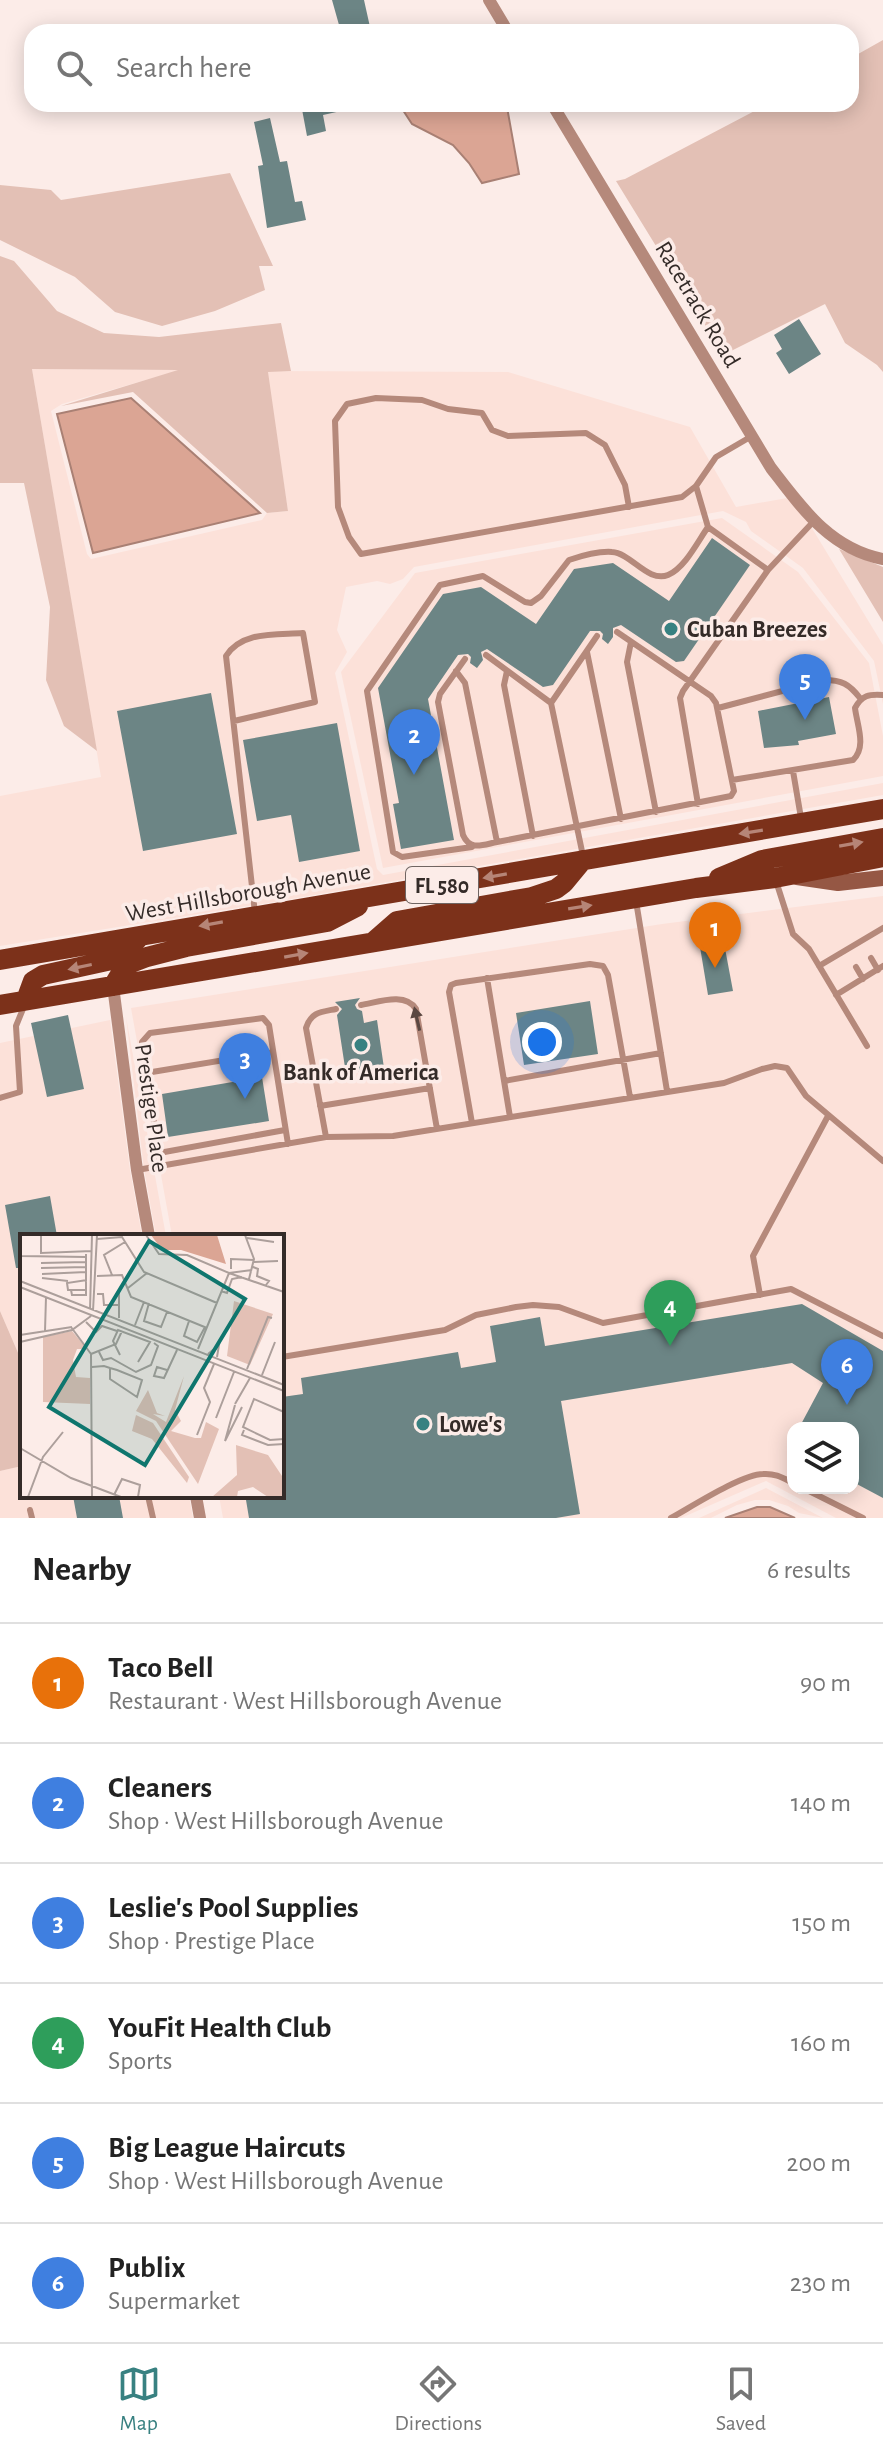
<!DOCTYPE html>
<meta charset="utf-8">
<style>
body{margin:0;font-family:"Alegreya Sans",sans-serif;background:#f6f6f6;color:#222}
.controls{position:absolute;right:24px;bottom:24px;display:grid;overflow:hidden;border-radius:16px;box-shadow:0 4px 20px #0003}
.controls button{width:72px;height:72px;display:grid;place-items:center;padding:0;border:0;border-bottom:2px solid #e0e0e0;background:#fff;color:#222;font:40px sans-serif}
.you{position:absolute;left:542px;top:1042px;width:28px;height:28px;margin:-20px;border:6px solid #fff;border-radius:50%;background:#1a73e8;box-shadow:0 0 0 12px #1a73e833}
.badge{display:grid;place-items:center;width:52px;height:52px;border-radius:50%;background:#388181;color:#fff;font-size:26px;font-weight:700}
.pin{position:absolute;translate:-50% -66px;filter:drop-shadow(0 2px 4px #0008)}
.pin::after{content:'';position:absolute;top:42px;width:28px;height:24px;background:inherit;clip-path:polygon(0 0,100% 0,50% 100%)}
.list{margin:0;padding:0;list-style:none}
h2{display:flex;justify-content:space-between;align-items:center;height:104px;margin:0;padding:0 32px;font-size:34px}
h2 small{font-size:26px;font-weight:400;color:#767676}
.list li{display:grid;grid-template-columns:52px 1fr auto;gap:24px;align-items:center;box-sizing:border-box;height:120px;padding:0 32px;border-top:2px solid #e0e0e0}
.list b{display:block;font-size:30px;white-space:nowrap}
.list p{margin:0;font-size:26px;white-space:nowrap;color:#767676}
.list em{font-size:26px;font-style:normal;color:#767676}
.icon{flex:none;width:44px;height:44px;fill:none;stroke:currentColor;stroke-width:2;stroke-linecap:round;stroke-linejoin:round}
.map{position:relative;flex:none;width:883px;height:1518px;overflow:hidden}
.search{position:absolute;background:#fff;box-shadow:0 4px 20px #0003;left:24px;right:24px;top:24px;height:88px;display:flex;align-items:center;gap:20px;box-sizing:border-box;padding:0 28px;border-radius:24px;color:#767676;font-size:30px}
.sheet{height:824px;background:#fff}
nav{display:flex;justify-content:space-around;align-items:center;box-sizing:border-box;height:112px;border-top:2px solid #e0e0e0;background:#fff;font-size:22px;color:#767676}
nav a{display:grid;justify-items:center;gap:4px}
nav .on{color:#388181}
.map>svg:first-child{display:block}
</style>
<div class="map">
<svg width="883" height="1518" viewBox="0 0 883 1518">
<rect width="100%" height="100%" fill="#fcece8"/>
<!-- built -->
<path fill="#fce1d9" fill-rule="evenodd" d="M32 369 181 370 62 404 51 411 87 554 91 559 262 520 267 513 288 511 267 371 508 372 690 427 736 507 793 497 883 645V704L874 661 803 568 751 531 746 522 723 511 414 567 403 579 390 584 377 581 346 587 337 630 347 652 335 673 377 869 383 875 883 783V795L280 901 0 946V796L101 777Z
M722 518 798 572 869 663 883 736V776L383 868 341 672 415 573Z
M883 896V1518H836L766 1481 681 1518H223L219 1496H282V1236H172L131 1008 662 924ZM793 1428H853V1488H793Z
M126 1017 166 1236H156L144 1169Z
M110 1020 130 1170 142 1236H22V1362L0 1311V1043Z
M22 1466V1496H189L193 1518H0V1471Z
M766 1488 823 1518 799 1513 788 1506 769 1500H755L737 1505 711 1518H699Z"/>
<!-- green -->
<path fill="#e3c0b5" d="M883 40V372L877 365 845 343 825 304 723 355 616 181 625 179 768 104H851V58Z
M230 173 273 266H259L265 290 215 311 162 326 115 312 75 277 0 240V185L51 190 61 200Z
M0 256 14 261 57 311 104 333 159 337 281 323 291 371 268 372 288 511 267 513 133 392 61 406 178 370 32 369 97 751 64 726 46 680 50 607 24 483H0Z
M839 549 883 567V622Z
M0 1311 22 1362V1466L0 1471Z"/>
<!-- water -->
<path fill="#dba594" stroke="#a98074" stroke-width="2" d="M399 104H504L507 107 519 174 482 183 469 163 453 145 412 124Z
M131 398 260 513 93 553 57 414Z
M757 1507H770L795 1518H725Z"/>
<!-- building -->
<path fill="#6c8585" d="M332 0H364L370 27 341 32Z
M301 104H350V109L323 115 326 131 307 136Z
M270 118 280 162 287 161 295 202 302 201 306 220 267 228 258 166 263 165 254 122Z
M799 319 821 354 789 374 776 353 782 349 774 335Z
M712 538 750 565 684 661 676 662 621 625 613 628V637L608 644 602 639 603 634 600 631H590L553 685 543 687 487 649 481 652 483 660 477 668 470 663 471 657 468 654 458 655 428 699 454 840 401 849 393 804 399 803 378 688 443 594 481 587 536 624 574 569 613 563 669 601Z
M211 693 237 834 143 851 117 711Z
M829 697 836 734 798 741 799 745 764 748 758 711Z
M337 723 360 851 299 862 291 815 257 821 243 740Z
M724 943 733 991 708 995 700 947Z
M360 998 355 1005 357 1009 362 1011 364 1023 377 1020 384 1068 346 1074 337 1015 342 1009 335 1002Z
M590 1001 598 1054 524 1065 516 1013Z
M68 1015 84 1089 47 1097 31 1023Z
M262 1077 269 1121 168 1137 162 1094Z
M50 1196 57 1236H22V1268H16L5 1205Z
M802 1304 883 1351V1498L853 1482V1428H799L823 1383 792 1363 561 1401 580 1514 556 1518H249L246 1500 282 1496V1397L303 1394 301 1378 458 1352 461 1368 496 1362 490 1326 540 1317 545 1346Z
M73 1496H119L123 1518H77Z"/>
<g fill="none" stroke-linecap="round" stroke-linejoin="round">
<!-- service -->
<path stroke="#b5897b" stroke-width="6" d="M696 486 708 527
M629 507 625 485 605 445 586 433 508 436 492 430 482 413 448 409 422 400 376 398 347 404 335 421 338 507 349 537 361 554 682 497 696 486 716 457 752 436
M631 642 627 662 656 812
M587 652 621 819
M486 655 551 703 597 636
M465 659 440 694 438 702 463 835C470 851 482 845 497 842L731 796 734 791 716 703 711 696 617 632
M456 671 465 683 497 842
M507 671 504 685 533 836
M551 703 583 856
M718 708 824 680C842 680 849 684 860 698
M234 721 315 702 303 633C275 635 242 631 226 656L255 913
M793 771 801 818
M732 780 853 760C867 747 857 725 855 708 862 695 869 694 883 695
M698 804 680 698 683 691 768 570 813 522
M472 847 402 857 393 852 367 691 440 585 483 576 525 602 531 603 541 596 569 560C581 556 599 551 612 552 631 553 648 583 668 575 685 568 698 541 708 527L768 570
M776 881 793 934 809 949 867 1046
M636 901 667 1091
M871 958 878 970
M819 966 883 928
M856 967 863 979
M487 978 510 1117
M836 995 883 966
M361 1005C379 1002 405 992 416 1009L437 1129
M146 1073 273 1052
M504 1081 661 1053
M0 1098 20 1092 16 1026 25 1004
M320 1106 430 1088
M472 1123 449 992 451 985 456 983 590 964 603 966 608 975 630 1097
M326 1137 306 1028C311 1012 321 1012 336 1009
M159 1153 285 1130
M157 1167 159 1153 142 1049V1042L150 1033 263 1018 269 1025 288 1144
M137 1170 326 1137 393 1136 724 1083 762 1069 775 1066 787 1068 806 1096 883 1161
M760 1295 753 1256 828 1116
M282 1357 445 1330 476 1315 516 1307 533 1305 559 1307 603 1323 791 1289 883 1336
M803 1488 863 1518
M148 1496 153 1518
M30 1510 32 1518
M671 1518C691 1507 742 1474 763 1474 775 1473 783 1478 793 1483"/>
<!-- minor -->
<path stroke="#b5897b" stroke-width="12" d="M489 0 508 32
M552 104 771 468C801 507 830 549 883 559
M113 986 137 1170 149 1236
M196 1496 200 1518"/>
<!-- secondary -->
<path stroke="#955744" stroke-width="16" d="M797 877 838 883 883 878"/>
<!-- primary -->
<path stroke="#7c311a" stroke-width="20" d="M719 878 762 860 883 838
M373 942 397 921 532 897 556 889 564 883 583 860
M0 960 883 809
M113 986 126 965 147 957 186 947 327 922 358 906
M26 1000 33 981 43 975 107 961 138 939
M0 1005 696 888 775 878 883 857"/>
</g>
<!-- one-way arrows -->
<defs><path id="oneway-solid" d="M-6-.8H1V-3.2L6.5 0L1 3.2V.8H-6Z" transform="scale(2)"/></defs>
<g fill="#b68577">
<use href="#oneway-solid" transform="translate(751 832) rotate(171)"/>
<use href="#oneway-solid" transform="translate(851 844) rotate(-10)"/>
<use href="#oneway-solid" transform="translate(495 876) rotate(170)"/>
<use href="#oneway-solid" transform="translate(580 907) rotate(-9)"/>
<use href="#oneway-solid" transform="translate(211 924) rotate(170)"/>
<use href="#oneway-solid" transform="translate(296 955) rotate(-10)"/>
<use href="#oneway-solid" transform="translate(80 967) rotate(168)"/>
</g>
<use fill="#5b4741" href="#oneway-solid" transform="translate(417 1019) rotate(-103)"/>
<!-- markers -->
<g fill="#388181" stroke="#fcece8" stroke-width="3">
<circle cx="671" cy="629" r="8"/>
<circle cx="361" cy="1045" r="8"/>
<circle cx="423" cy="1424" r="8"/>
</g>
<g text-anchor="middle" stroke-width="7" stroke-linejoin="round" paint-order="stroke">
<!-- shield labels -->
<rect fill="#fcece8" stroke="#706562" stroke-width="2" x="406" y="867" width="72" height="36" rx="6"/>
<g font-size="22" font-weight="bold" fill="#342b28">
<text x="442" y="893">FL 580</text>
</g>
<!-- street labels -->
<g font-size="24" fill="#342b28" stroke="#fcece8">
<text transform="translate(698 304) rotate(59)" y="8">Racetrack Road</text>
<text transform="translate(248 892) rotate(-10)" y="8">West Hillsborough Avenue</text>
<text transform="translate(152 1108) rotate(82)" y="8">Prestige Place</text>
</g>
<!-- poi labels -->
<g font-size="24" font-weight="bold" fill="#342b28" stroke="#fcece8" text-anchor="start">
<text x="687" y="637">Cuban Breezes</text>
<text x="361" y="1080" text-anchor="middle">Bank of America</text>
<text x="439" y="1432">Lowe's</text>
</g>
</g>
<!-- overview -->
<g transform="translate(20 1234)">
<rect width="264" height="264" fill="#fcece8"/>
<path d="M214 67 253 80 230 131 207 122ZM52 97 67 115H57L53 126 56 143 70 144V170L23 168V103ZM164 142 155 176 161 187 151 197 175 204H181L186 188 199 195 178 250 136 187 116 177 128 156 137 179 145 182 133 180 146 188ZM116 181 133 189 169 243 167 249 132 205 112 197ZM216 211 248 221 264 245V263H248L233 253 218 257 217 263H192L217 241Z" fill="#e3c0b5"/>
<path d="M131 1H197L206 30 161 16H142Z" fill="#dba594"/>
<path fill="none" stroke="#ac9f9b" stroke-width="2" d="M1 1V22L66 23M21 1V19L72 17M126 1 139 20 167 21 209 39 232 36M225 1 234 25 229 45M227 4 254 8M77 5 102 3 124 38 197 69M234 28 258 27M21 29 66 28M233 33 238 35 237 42 249 47 246 51M21 34 66 33M211 35V25L234 26M22 40 66 38M92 41 84 21 105 8M77 42 102 41 111 63 187 94M22 44 48 47M0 47 264 151M0 53 264 157M108 54 127 39M51 56 52 61H66V20M67 56H48L47 49 67 46M201 57 207 59 212 45 222 43M77 60H83L84 71H99M129 69 124 87 141 93 147 78M70 76 72 1M73 77 77 1M99 84V59M169 87 164 102 177 108 185 93M66 88 76 98 82 92 97 97M115 91 124 68M51 93 71 120 72 263M25 97 26 63M0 101 52 93M0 108 52 96 71 82M178 115 209 39 264 58M79 118 83 126 91 124 116 138 131 131 138 112 134 109M71 120 96 110 102 97M188 120 199 111 197 123M100 121 93 107 98 96 130 108 118 128M72 133 84 132 90 134 97 136 122 146 117 163 90 145V134M227 135 248 83 252 84M147 136 137 133 134 142 144 144 157 116M242 141 255 108M215 170 230 144M215 171 205 207 222 173M264 178 234 165 223 193 250 206 264 205M196 184 214 138M224 196 222 201 248 211 264 210M177 201 190 168 184 154 194 130M0 214 51 244 101 263M94 261 102 245 120 251 118 263M8 263 23 223 43 198"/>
<path fill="#0f766e" fill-opacity="0.15" stroke="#0f766e" stroke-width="4" d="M129 7 225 65 125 231 29 173Z"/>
<rect width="264" height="264" fill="none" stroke="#342b28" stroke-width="4"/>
</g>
</svg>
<div class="controls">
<button><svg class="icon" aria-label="layers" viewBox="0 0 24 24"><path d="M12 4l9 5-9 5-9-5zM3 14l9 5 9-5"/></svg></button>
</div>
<div class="you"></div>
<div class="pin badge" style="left:715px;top:968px;background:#e8710a">1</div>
<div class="pin badge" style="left:414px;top:775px;background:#3f7fe0">2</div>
<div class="pin badge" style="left:245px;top:1099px;background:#3f7fe0">3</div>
<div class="pin badge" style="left:670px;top:1346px;background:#2e9e5b">4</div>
<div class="pin badge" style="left:805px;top:720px;background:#3f7fe0">5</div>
<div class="pin badge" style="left:847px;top:1405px;background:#3f7fe0">6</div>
<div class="search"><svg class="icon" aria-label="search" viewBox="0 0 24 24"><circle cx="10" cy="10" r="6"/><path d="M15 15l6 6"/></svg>Search here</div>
</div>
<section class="sheet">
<h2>Nearby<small>6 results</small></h2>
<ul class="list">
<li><span class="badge" style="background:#e8710a">1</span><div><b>Taco Bell</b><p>Restaurant · West Hillsborough Avenue</p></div><em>90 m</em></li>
<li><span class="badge" style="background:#3f7fe0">2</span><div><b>Cleaners</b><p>Shop · West Hillsborough Avenue</p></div><em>140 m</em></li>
<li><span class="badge" style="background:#3f7fe0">3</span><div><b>Leslie's Pool Supplies</b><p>Shop · Prestige Place</p></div><em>150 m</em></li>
<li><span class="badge" style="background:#2e9e5b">4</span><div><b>YouFit Health Club</b><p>Sports</p></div><em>160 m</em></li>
<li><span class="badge" style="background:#3f7fe0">5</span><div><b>Big League Haircuts</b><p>Shop · West Hillsborough Avenue</p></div><em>200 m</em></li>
<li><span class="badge" style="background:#3f7fe0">6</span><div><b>Publix</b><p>Supermarket</p></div><em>230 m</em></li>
</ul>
</section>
<nav>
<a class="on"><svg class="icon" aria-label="map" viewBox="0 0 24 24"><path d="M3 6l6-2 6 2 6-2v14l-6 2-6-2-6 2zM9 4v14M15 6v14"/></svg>Map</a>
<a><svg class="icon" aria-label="directions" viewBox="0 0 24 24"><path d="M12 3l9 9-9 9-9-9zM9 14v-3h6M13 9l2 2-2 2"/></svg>Directions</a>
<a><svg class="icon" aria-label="saved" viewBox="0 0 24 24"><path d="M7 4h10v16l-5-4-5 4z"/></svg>Saved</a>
</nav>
